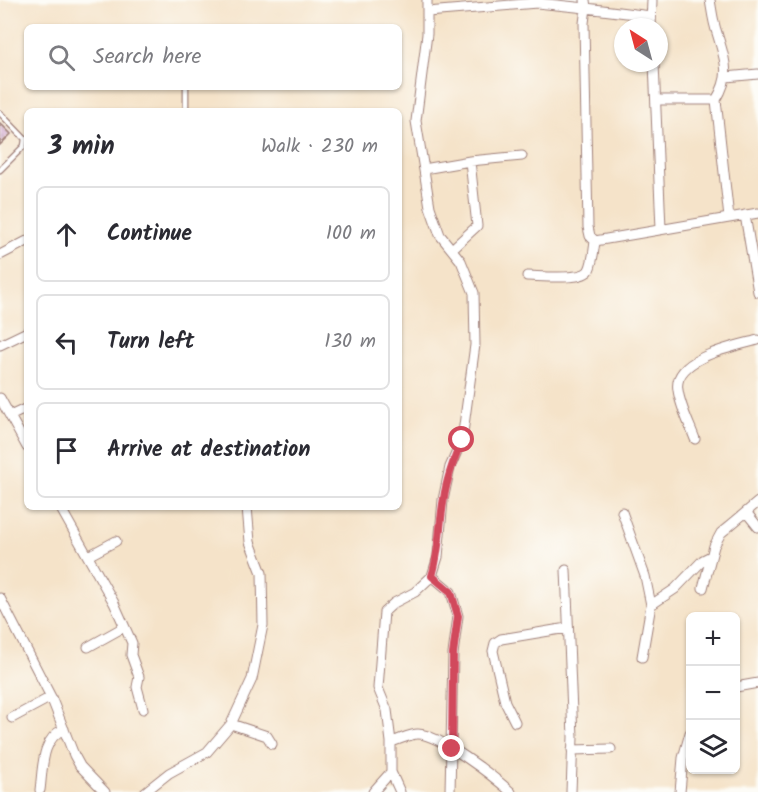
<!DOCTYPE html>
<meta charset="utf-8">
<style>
body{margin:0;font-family:Kalam,sans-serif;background:#f7f7f7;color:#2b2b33}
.controls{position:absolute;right:18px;bottom:18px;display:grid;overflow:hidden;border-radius:9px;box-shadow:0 2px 4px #0004}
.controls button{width:54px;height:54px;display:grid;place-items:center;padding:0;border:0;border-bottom:2px solid #e1e1e2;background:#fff;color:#2b2b33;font:30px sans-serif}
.compass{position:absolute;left:614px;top:18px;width:54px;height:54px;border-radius:50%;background:#fff;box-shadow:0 2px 4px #0004;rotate:324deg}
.stop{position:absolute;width:18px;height:18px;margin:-14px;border:4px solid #d1495b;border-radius:50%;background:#fff}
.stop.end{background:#d1495b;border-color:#fff;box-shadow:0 2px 6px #0008}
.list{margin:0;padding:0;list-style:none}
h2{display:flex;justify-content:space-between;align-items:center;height:78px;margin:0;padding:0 24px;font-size:26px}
h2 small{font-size:20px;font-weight:400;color:#7c7c81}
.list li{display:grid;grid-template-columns:39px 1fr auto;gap:18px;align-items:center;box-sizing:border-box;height:96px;margin:0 12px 12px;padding:0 12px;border:2px solid #e1e1e2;border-radius:9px}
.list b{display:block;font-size:22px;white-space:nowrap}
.list em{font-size:20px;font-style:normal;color:#7c7c81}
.icon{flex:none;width:33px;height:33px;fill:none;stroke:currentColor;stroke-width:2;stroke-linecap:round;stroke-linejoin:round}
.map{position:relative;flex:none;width:758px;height:792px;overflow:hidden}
.search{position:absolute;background:#fff;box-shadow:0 2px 4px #0004;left:24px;top:24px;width:378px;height:66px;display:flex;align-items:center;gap:15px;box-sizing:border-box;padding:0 21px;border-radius:9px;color:#7c7c81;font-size:22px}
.panel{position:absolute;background:#fff;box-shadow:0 2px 4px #0004;left:24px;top:108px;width:378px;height:402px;border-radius:9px}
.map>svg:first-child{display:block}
</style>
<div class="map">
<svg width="758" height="792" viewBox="0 0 758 792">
<defs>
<pattern id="building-back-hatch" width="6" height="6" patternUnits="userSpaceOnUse" patternTransform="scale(1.5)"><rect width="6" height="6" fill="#d8b1d5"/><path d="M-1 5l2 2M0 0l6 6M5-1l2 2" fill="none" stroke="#b18fad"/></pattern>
</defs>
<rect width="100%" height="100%" fill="#fdfcf7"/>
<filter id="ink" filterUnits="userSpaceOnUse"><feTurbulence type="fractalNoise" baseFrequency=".0167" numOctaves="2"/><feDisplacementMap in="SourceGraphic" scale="12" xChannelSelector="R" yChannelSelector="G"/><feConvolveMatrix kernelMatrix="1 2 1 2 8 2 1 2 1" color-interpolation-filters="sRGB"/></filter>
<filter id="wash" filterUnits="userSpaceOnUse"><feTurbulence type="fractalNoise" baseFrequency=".008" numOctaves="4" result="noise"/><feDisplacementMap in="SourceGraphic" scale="24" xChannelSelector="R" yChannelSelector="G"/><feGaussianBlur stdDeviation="1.35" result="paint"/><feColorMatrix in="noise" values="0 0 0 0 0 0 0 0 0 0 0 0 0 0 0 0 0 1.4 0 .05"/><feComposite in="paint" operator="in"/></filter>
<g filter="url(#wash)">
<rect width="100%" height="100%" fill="#f5e3c9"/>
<g id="blocks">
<!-- building -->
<path fill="url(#building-back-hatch)" d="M0 123 11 134 0 145Z"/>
</g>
</g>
<g filter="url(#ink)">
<use href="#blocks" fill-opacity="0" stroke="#a0817a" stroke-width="1.5"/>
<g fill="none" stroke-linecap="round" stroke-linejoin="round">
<defs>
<path id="lane" d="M186 87V111
M0 113 25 139 24 146 0 170"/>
<path id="street" d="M710 0C712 11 713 22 717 33 725 60 732 74 716 100L729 218
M427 12 537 3 586 8 585 0
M651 16 586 8 584 23 588 227 590 236 595 241 758 213
M651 27 652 0
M654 63 661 229
M726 77 758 74
M656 100H716
M424 169 470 161 522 156
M745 215 758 292
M452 249 477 226 470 161
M0 255 27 241
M527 276C539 276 583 281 589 270 593 262 594 249 595 241
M0 345 27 332
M0 398 27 447
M10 416 27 408
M695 439C689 423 680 406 678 390 672 358 736 346 758 340
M60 507 114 603 132 643 131 655 139 677 137 687 143 709
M622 512 645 576 651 605 642 657
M746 512 758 527
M88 556 116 541
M566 570 573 737 571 792
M432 576 451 592 458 616 453 654 450 792
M703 588 714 546 721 533 758 502
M0 598 51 697 74 755 80 766 105 792
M651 605 675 589 703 560 711 556
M88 647 124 627
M736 687 758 683
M12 718 51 697
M515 722 505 702 493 651 495 643 501 639 567 628
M231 724 267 736 272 744
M391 742C399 740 410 734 418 734 439 734 494 777 511 792
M572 750 611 749
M391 772 400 792
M40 790C43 768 41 739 64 729
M145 792 169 773 207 752 231 724 252 679 263 625 262 573 250 542 247 507
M373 792 391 772V742L387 710 378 688 384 612 394 603 415 592 432 576 438 557 443 500 450 467 462 440 475 345 474 293 461 261 440 235 430 207 416 121 427 34V0
M680 792 683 758 690 733"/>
</defs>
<!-- lane casing -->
<use href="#lane" stroke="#a0817a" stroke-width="7"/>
<!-- street casing -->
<use href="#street" stroke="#a0817a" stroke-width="11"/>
<!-- lane -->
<use href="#lane" stroke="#fff" stroke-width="4.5"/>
<!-- street -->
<use href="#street" stroke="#fff" stroke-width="9"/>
</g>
</g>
<g fill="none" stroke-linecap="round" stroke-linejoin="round" filter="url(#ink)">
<!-- route -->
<path stroke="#d1495b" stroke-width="8" d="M452 749 453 654 458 616 451 592 432 576C440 550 439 524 444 498 447 477 454 459 462 440"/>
</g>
</svg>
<div class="controls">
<button>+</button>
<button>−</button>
<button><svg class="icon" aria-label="layers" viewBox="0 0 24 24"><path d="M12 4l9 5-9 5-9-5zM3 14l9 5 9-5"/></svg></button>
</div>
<svg class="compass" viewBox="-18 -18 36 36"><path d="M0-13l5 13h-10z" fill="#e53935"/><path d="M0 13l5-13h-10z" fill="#7c7c81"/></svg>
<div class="stop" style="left:462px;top:440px"></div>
<div class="stop end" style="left:452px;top:749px"></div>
<div class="search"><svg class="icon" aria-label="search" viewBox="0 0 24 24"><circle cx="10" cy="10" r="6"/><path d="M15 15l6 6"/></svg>Search here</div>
<section class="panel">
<h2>3 min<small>Walk · 230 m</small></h2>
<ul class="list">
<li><svg class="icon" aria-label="ahead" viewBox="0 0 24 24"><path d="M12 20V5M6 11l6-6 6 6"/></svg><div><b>Continue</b></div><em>100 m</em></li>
<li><svg class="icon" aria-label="left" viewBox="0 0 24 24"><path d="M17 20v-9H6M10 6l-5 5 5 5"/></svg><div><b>Turn left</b></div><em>130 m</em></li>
<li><svg class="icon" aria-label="arrive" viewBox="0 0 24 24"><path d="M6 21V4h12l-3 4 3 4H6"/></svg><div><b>Arrive at destination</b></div></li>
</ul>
</section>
</div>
